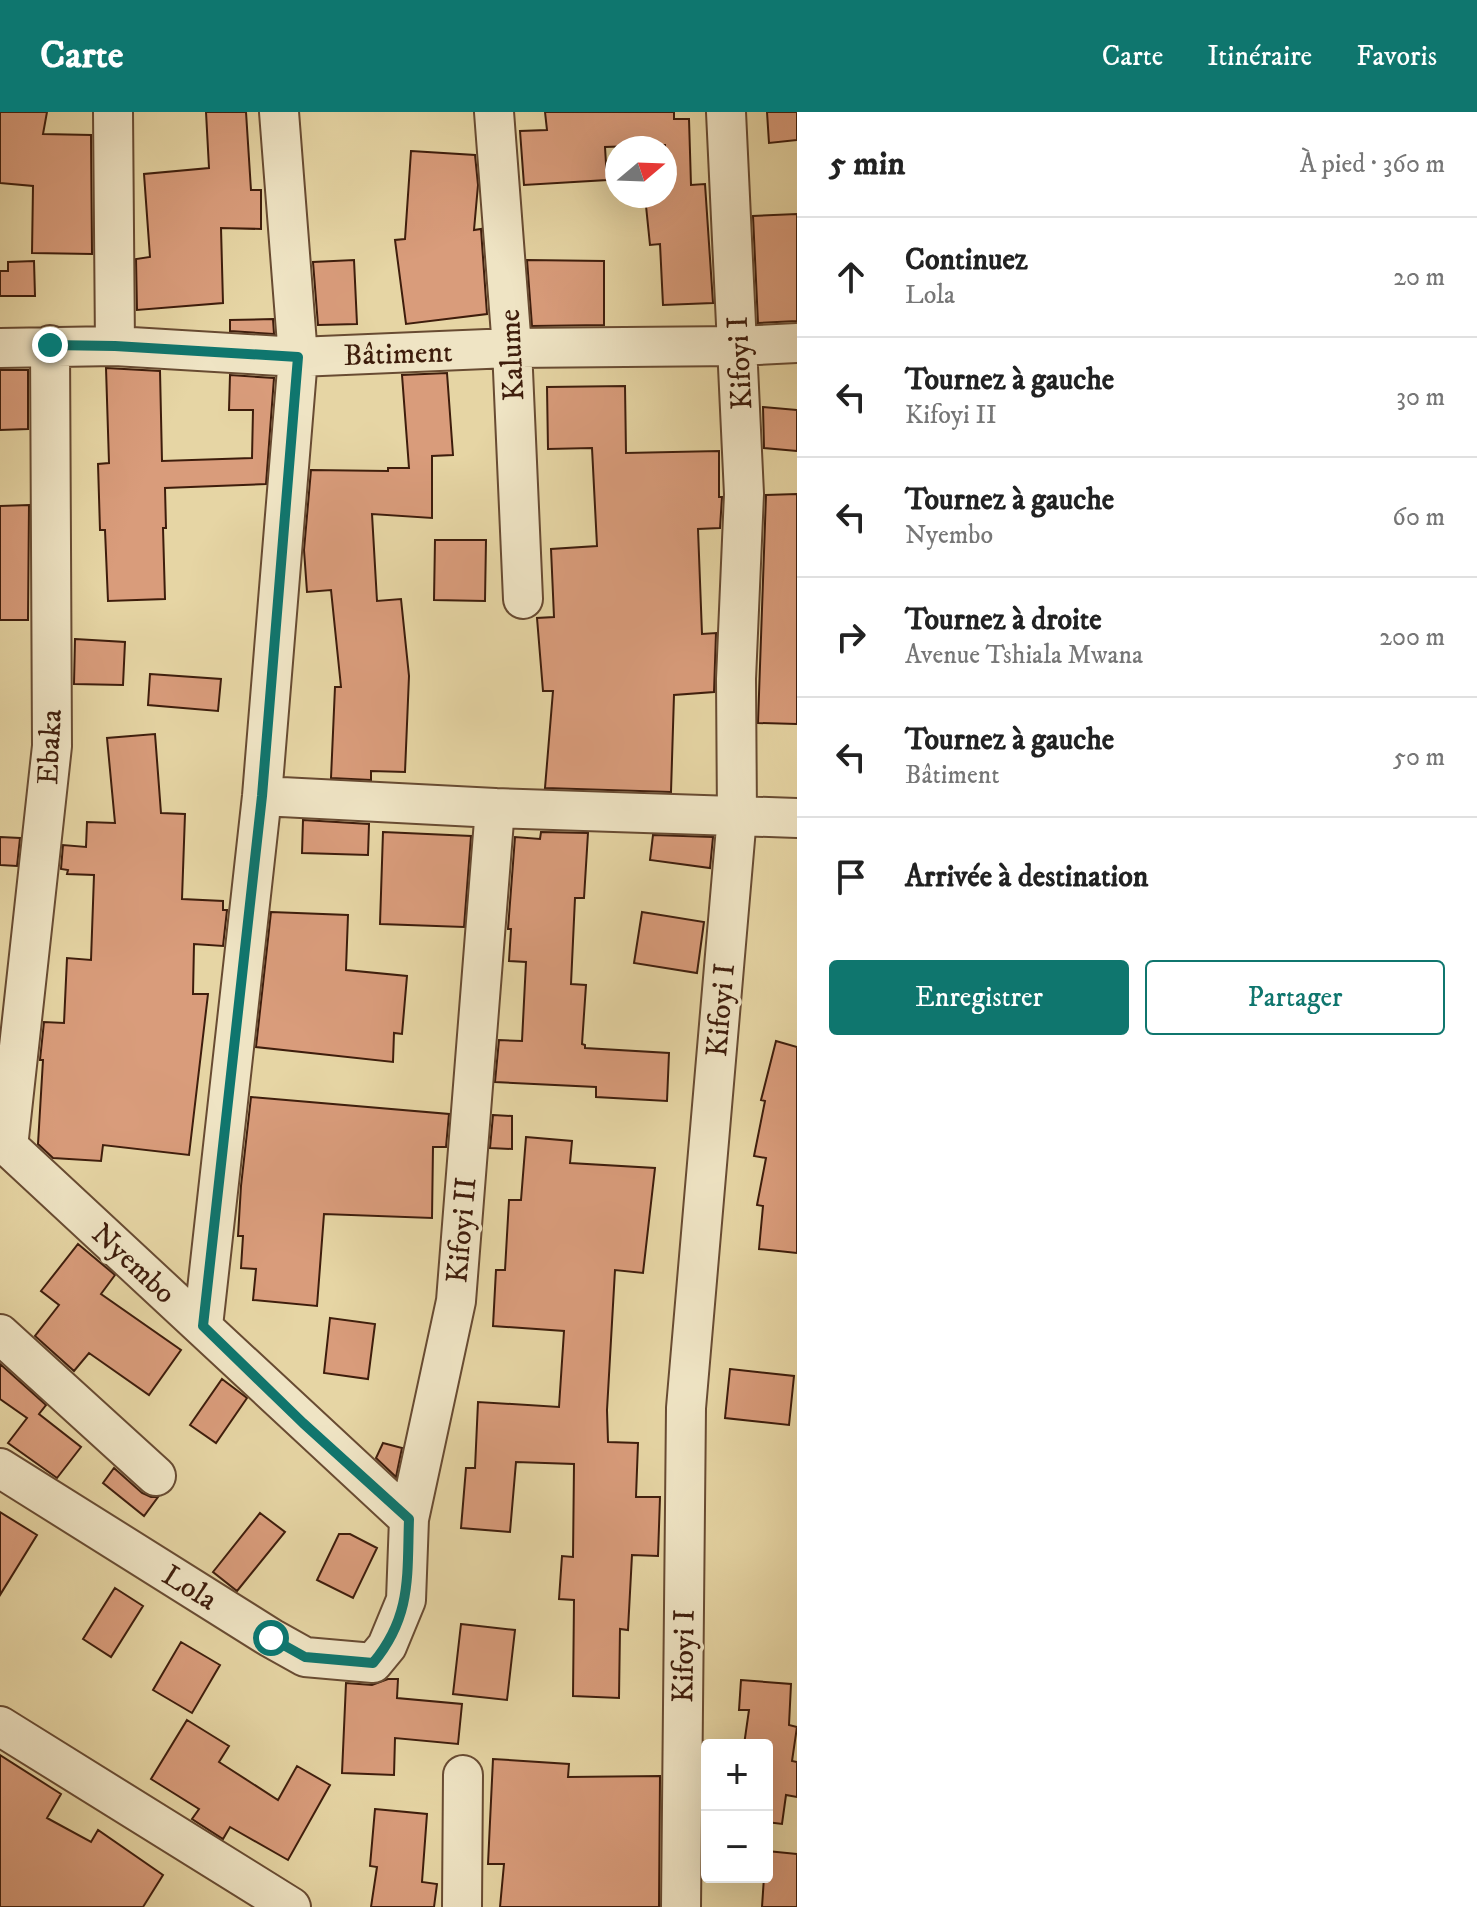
<!DOCTYPE html>
<html lang="fr">
<meta charset="utf-8">
<style>
body{margin:0;font-family:"IM FELL DW Pica",serif;background:#f6f6f6;color:#222}
.controls{position:absolute;right:24px;bottom:24px;display:grid;overflow:hidden;border-radius:8px;box-shadow:0 8px 32px #0002}
.controls button{width:72px;height:72px;display:grid;place-items:center;padding:0;border:0;border-bottom:2px solid #e0e0e0;background:#fff;color:#222;font:40px sans-serif}
.compass{position:absolute;left:605px;top:24px;width:72px;height:72px;border-radius:50%;background:#fff;box-shadow:0 8px 32px #0002;rotate:71deg}
.stop{position:absolute;width:24px;height:24px;margin:-18px;border:6px solid #0f766e;border-radius:50%;background:#fff}
.stop.end{background:#0f766e;border-color:#fff;box-shadow:0 2px 8px #0008}
.list{margin:0;padding:0;list-style:none}
h2{display:flex;justify-content:space-between;align-items:center;height:104px;margin:0;padding:0 32px;font-size:34px}
h2 small{font-size:26px;font-weight:400;color:#767676}
.list li{display:grid;grid-template-columns:52px 1fr auto;gap:24px;align-items:center;box-sizing:border-box;height:120px;padding:0 32px;border-top:2px solid #e0e0e0}
.list b{display:block;font-size:30px;white-space:nowrap}
.list p{margin:0;font-size:26px;white-space:nowrap;color:#767676}
.list em{font-size:26px;font-style:normal;color:#767676}
.actions{display:flex;gap:16px;padding:24px 32px}
.actions a{flex:1;padding:18px 0;border:2px solid #0f766e;border-radius:8px;text-align:center;font-size:28px;color:#0f766e}
.actions .main{background:#0f766e;color:#fff}
.icon{flex:none;width:44px;height:44px;fill:none;stroke:currentColor;stroke-width:2;stroke-linecap:round;stroke-linejoin:round}
.map{position:relative;flex:none;width:797px;height:1795px;overflow:hidden}
header{display:flex;align-items:center;gap:48px;box-sizing:border-box;height:112px;padding:0 40px;background:#0f766e;color:#fff}
header strong{font-size:38px}
nav{display:flex;gap:44px;margin-inline-start:auto;font-size:28px}
main{display:flex}
aside{flex:1;background:#fff}
.map>svg:first-child{display:block}
</style>
<header>
<strong>Carte</strong>
<nav><a>Carte</a><a>Itinéraire</a><a>Favoris</a></nav>
</header>
<main>
<div class="map">
<svg width="797" height="1795" viewBox="0 0 797 1795">
<rect width="100%" height="100%" fill="#e6d5a4"/>
<filter id="stains"><feTurbulence type="fractalNoise" baseFrequency=".0025" numOctaves="4"/><feColorMatrix values="0 0 0 0 .2 0 0 0 0 .09 0 0 0 0 .02 0 0 0 .5 -.17"/></filter>
<radialGradient id="worn" r=".72"><stop offset=".6" stop-color="#630" stop-opacity="0"/><stop offset="1" stop-color="#630" stop-opacity=".3"/></radialGradient>
<!-- building -->
<path fill="#d99c7b" stroke="#3e1d0c" stroke-width="2" d="M0 0H47L43 22 91 23 92 142 32 141 33 74 0 71Z
M206 0H246L251 78H261V117L221 116 223 191 137 198 136 147 150 145 144 62 209 56Z
M545 0H674V7H689L691 73 705 72 713 191 663 193 660 132 650 133 645 84H665V33L605 35 607 68 524 73 520 19 547 18Z
M767 0H797V28L769 31Z
M411 39 475 43 478 73 474 118 481 117 487 202 406 212 395 128 405 127Z
M797 102V209L758 211 753 104Z
M354 148 357 212 318 213 313 150Z
M527 148 604 149V213L532 214Z
M34 149 35 184H0V159H8V150Z
M273 207 274 222 230 219V208Z
M106 256 160 259 162 349 252 346 253 298H229L230 263 274 266 266 372 165 376 166 416H163L165 487 108 489 105 418H100L98 352 109 351Z
M0 258H28V317L0 318Z
M447 261 453 343 432 344V406L372 402 377 489 401 487 409 564 405 660 371 659V668L331 666 335 575H341L331 478 307 480 304 438 311 358 388 359V356H409L402 263Z
M625 274 626 341 719 339V385H722L720 416 698 417 702 522 716 521 714 580 674 583 671 680 545 676 553 579H543L537 506 554 505 551 437 597 434 592 336 548 337 547 275Z
M763 295 797 298V339L764 336Z
M797 382V612L758 611 766 383Z
M29 393 28 508H0V394Z
M435 428H486L485 489 434 488Z
M75 527 125 530 123 573 74 572Z
M150 562 221 567 218 599 148 593Z
M155 622 161 701 185 702 182 787 223 789V798H227L223 834 194 832 193 882H208L189 1043 103 1033 101 1049 53 1046 38 1032 43 948H40L44 910 64 911 67 846 91 848 94 763 67 762 68 758 61 757 63 733 86 735 87 710 115 711 107 626Z
M303 708 369 712 368 743 302 741Z
M383 720 471 724 464 815 380 812Z
M541 720 588 721 584 786H575L571 872 586 873 582 932 585 933V936L669 941 667 989 596 985V975L495 970 499 928 522 929 526 850 509 849 511 817H508L515 725 540 727Z
M653 723 713 725 710 756 650 748Z
M0 725 20 726 17 754 0 753Z
M271 800 348 803 346 858 407 864 402 922 394 921 393 950 256 935Z
M642 800 704 810 697 861 634 851Z
M776 929 797 935V1141L759 1137 763 1094 757 1093 766 1046 754 1044 765 989 761 988Z
M251 985 449 1002 446 1035H433L432 1106 324 1102 317 1194 253 1188 256 1157 241 1156 243 1124H238L241 1074Z
M493 1003 512 1004V1037L490 1036Z
M526 1025 572 1029 570 1051 655 1056 643 1161 615 1158 607 1298 608 1330 638 1331 636 1385H660L658 1444 632 1443 628 1518 620 1517 619 1586 573 1584 574 1488 559 1487 562 1444 573 1445 574 1352 516 1350 510 1420 461 1416 466 1356H475L478 1290 559 1295 564 1219 493 1214 496 1158H505L509 1088H521Z
M78 1132 115 1163 101 1182 181 1238 149 1283 89 1241 74 1259 35 1224 59 1193 41 1179Z
M330 1206 375 1212 368 1267 324 1261Z
M0 1252 46 1293 39 1302 81 1335 57 1366 8 1331 27 1306 0 1287Z
M730 1257 794 1264 789 1313 725 1306Z
M222 1267 247 1286 216 1331 190 1313Z
M383 1331 402 1336 396 1365 376 1346Z
M114 1356 142 1381 151 1385H158L144 1404 103 1371Z
M0 1400 37 1423 0 1483Z
M260 1401 285 1420 237 1479 213 1460Z
M339 1422H350L377 1436 353 1486 317 1468Z
M115 1476 143 1494 111 1545 83 1527Z
M461 1512 515 1518 507 1588 453 1582Z
M181 1530 220 1553 192 1601 153 1578Z
M388 1567H398L397 1586 462 1592 458 1632 395 1626 394 1663 342 1661 346 1571 372 1573Z
M741 1568 791 1572 789 1613 797 1615 792 1649 797 1650V1685L786 1683 782 1712 767 1710V1633H744L749 1598H739Z
M187 1608 229 1634 219 1650 278 1688 297 1654 330 1673 288 1748 230 1715 223 1727 192 1707 199 1697 151 1667Z
M0 1643 61 1682 47 1706 91 1730 98 1718 163 1763 143 1795H0Z
M493 1647 569 1652 568 1665 660 1664 659 1795H500L504 1752H488Z
M375 1697 427 1702 422 1770 437 1772 434 1795H371L377 1755 370 1754Z
M767 1739 797 1742V1795H762L764 1765H767Z"/>
<g fill="none" stroke-linecap="round" stroke-linejoin="round">
<defs>
<path id="street" d="M113 0 115 234
M494 0 512 236 523 487
M0 236 115 234 298 245 512 236 738 234 797 231
M262 684 495 696 797 706
M0 1027 409 1407
M8 1035 52 634 50 233
M203 1214 262 684 298 245 279 0
M0 1222 156 1364
M0 1356 271 1526 305 1545 373 1551 387 1534 406 1488 409 1407 456 1189 495 696
M0 1614 291 1795
M462 1795 463 1663
M681 1795 686 1296 737 704 736 567 744 382 726 0"/>
</defs>
<!-- street casing -->
<use href="#street" stroke="#684b32" stroke-width="42"/>
<!-- street -->
<use href="#street" stroke="#efe4c4" stroke-width="38"/>
</g>
<g fill="none" stroke-linecap="round" stroke-linejoin="round">
<!-- route -->
<path stroke="#0f766e" stroke-width="10" d="M50 233 115 234 298 245 262 684 203 1214 303 1311 409 1407C407 1464 412 1504 373 1551L305 1545 271 1526"/>
</g>
<g text-anchor="middle" stroke-width="7" stroke-linejoin="round" paint-order="stroke">
<!-- street labels -->
<g font-size="30" fill="#3e1d0c" stroke="#efe4c4">
<text transform="translate(398 241) rotate(-2)" y="10">Bâtiment</text>
<text transform="translate(511 243) rotate(-93)" y="10">Kalume</text>
<text transform="translate(739 251) rotate(-93)" y="10">Kifoyi I</text>
<text transform="translate(49 635) rotate(-87)" y="10">Ebaka</text>
<text transform="translate(720 898) rotate(-85)" y="10">Kifoyi I</text>
<text transform="translate(461 1118) rotate(-85)" y="10">Kifoyi II</text>
<text transform="translate(134 1151) rotate(43)" y="10">Nyembo</text>
<text transform="translate(190 1475) rotate(32)" y="10">Lola</text>
<text transform="translate(683 1544) rotate(-89)" y="10">Kifoyi I</text>
</g>
</g>
<rect width="100%" height="100%" filter="url(#stains)"/>
<rect width="100%" height="100%" fill="url(#worn)"/>
</svg>
<div class="controls">
<button>+</button>
<button>−</button>
</div>
<svg class="compass" viewBox="-18 -18 36 36"><path d="M0-13l5 13h-10z" fill="#e53935"/><path d="M0 13l5-13h-10z" fill="#767676"/></svg>
<div class="stop" style="left:271px;top:1526px"></div>
<div class="stop end" style="left:50px;top:233px"></div>
</div>
<aside>
<h2>5 min<small>À pied · 360 m</small></h2>
<ul class="list">
<li><svg class="icon" aria-label="ahead" viewBox="0 0 24 24"><path d="M12 20V5M6 11l6-6 6 6"/></svg><div><b>Continuez</b><p>Lola</p></div><em>20 m</em></li>
<li><svg class="icon" aria-label="left" viewBox="0 0 24 24"><path d="M17 20v-9H6M10 6l-5 5 5 5"/></svg><div><b>Tournez à gauche</b><p>Kifoyi II</p></div><em>30 m</em></li>
<li><svg class="icon" aria-label="left" viewBox="0 0 24 24"><path d="M17 20v-9H6M10 6l-5 5 5 5"/></svg><div><b>Tournez à gauche</b><p>Nyembo</p></div><em>60 m</em></li>
<li><svg class="icon" aria-label="right" viewBox="0 0 24 24"><path d="M7 20v-9h11M14 6l5 5-5 5"/></svg><div><b>Tournez à droite</b><p>Avenue Tshiala Mwana</p></div><em>200 m</em></li>
<li><svg class="icon" aria-label="left" viewBox="0 0 24 24"><path d="M17 20v-9H6M10 6l-5 5 5 5"/></svg><div><b>Tournez à gauche</b><p>Bâtiment</p></div><em>50 m</em></li>
<li><svg class="icon" aria-label="arrive" viewBox="0 0 24 24"><path d="M6 21V4h12l-3 4 3 4H6"/></svg><div><b>Arrivée à destination</b></div></li>
</ul>
<div class="actions"><a class="main">Enregistrer</a><a>Partager</a></div>
</aside>
</main>
